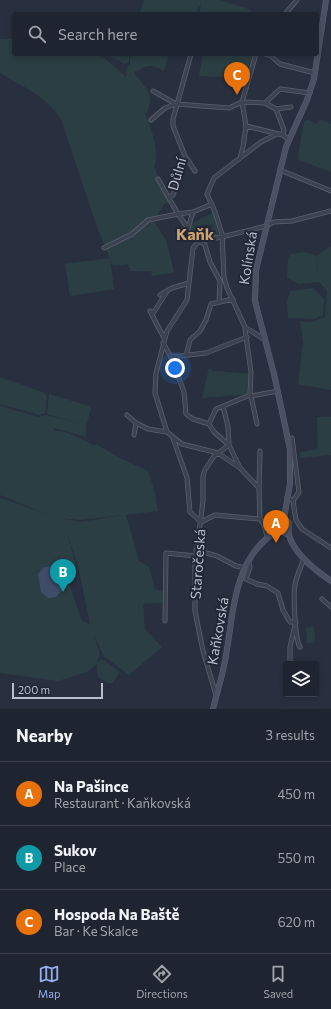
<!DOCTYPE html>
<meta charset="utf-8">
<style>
body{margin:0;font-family:Commissioner,sans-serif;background:#262c38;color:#f1f3f6}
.controls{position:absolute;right:12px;bottom:12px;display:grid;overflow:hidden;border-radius:4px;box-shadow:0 2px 6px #0003}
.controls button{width:36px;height:36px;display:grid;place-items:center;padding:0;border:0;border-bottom:1px solid #3c414c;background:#1e2430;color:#f1f3f6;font:20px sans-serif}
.scale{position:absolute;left:12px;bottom:10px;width:91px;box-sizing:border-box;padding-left:4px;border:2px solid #b9becb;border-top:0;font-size:11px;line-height:14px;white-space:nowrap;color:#b9becb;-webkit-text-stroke:3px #212736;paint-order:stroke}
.you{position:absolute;left:175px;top:368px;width:14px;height:14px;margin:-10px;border:3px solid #fff;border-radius:50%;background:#1a73e8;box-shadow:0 0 0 6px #1a73e833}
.badge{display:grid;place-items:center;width:26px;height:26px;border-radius:50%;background:#97aff2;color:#fff;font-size:13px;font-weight:700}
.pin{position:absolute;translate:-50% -33px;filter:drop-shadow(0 1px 2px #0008)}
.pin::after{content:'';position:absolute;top:21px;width:14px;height:12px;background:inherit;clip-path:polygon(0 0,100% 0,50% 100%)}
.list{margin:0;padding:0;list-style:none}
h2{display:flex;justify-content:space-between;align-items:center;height:52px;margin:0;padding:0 16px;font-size:17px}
h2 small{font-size:13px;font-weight:400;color:#a1a4ab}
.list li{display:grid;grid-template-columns:26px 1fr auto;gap:12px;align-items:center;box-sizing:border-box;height:64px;padding:0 16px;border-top:1px solid #3c414c}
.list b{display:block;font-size:15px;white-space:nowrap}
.list p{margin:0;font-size:13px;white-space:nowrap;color:#a1a4ab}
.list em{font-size:13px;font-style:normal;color:#a1a4ab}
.icon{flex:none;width:22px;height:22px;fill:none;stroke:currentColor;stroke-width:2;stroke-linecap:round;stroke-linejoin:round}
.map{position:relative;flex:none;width:331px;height:709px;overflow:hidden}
.search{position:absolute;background:#1e2430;box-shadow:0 2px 6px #0003;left:12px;right:12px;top:12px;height:44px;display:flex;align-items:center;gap:10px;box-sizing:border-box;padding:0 14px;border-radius:4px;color:#a1a4ab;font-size:15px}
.sheet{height:244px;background:#1e2430}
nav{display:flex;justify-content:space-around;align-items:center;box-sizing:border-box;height:56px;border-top:1px solid #3c414c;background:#1e2430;font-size:11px;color:#a1a4ab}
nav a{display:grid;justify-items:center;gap:2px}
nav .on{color:#97aff2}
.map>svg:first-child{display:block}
</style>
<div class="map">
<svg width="331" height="709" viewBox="0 0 331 709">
<rect width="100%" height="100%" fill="#283040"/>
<!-- green -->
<path fill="#2b3e43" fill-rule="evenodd" d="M144 0H220L251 10 250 14H199L201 4 198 7 197 14H139Z
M0 39H14V54H100L126 77 128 65H130V54H169L164 71C150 64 148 64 134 73 146 88 157 97 145 114 152 130 160 151 154 167L171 202 164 204 154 221 166 240 174 272 152 276 151 271H130L128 264 113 266 97 227 61 119C44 94 24 88 0 73Z
M105 54H129V61L125 64Z
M203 54H254L249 67H232L229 69 230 77 199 76Z
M320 119 331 124V172L299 160 298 156 304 121 309 120 316 124Z
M214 212 219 236 197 238 191 235 190 230 192 223ZM207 224 213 225 212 231H206V233L202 234 195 230 198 226Z
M331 246V390L298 384 303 343 300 321 310 322 325 317 327 291 319 282 299 284 287 278 288 258 291 254 302 252 316 255 318 275 317 255Z
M110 258 114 289 70 296 65 264Z
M313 288 324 299 323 315 314 319 288 318 287 302 290 291Z
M209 368 213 371 252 374 249 394 202 398Z
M0 377 45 393 47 398 45 413 40 415 0 404Z
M49 394 89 406 91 409 87 423 84 425H86V437L54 428V431C64 429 86 441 95 446L96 444 116 456 148 471 154 489 158 511 126 515 139 561 149 567 155 589 164 592V603L143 604 145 629 162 647 129 675 104 656 94 636 99 651V658L96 662 102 659 120 672 112 683H108L98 677 97 664 87 672 58 681 0 673V498L47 514 0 495V406L38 417 46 415 81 424 47 414ZM124 515 80 522 59 518 80 520ZM66 531 78 566 90 624 82 621 71 590 69 577 78 573Z
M317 417H331V455L300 458V452L318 449Z
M314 627 315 642 307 643 306 628Z"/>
<!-- water -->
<path fill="#3f4c68" d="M53 566 60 571 62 590 56 597 48 598 41 592 38 574 44 567Z"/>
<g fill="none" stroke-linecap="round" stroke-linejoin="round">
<defs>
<path id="street" d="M285 14 297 0
M256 54 242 102 246 126 243 147 240 158 214 178 207 194 215 212 222 234 224 277 227 288 245 327 265 340
M265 54 271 56 280 64 315 73
M153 91 176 104
M265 103 280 89 310 93
M276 109 284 130 283 135
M151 120 165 108 176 104 229 108 242 102 265 103 276 109 291 107
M246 126 283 135 288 139
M185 156 195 171
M240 158 261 142 277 134
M280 170 331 191
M158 179 178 214 193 212 212 204
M169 197 173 195 185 156 173 126V119L191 54
M188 228 193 212
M104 248 132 234 148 220 178 214 187 227 190 236 199 241 222 237 266 226 274 222 292 221 331 211
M160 295 172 288 189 283
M150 311 164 338
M152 315 166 293
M245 329 251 372 250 395
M163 343 171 357 184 392 186 414 193 419 209 424 214 432 229 445
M186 356 190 340 200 331 206 320 211 304 233 299
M171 357 206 353 247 337
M250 395 251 396 278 391
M251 396 257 424
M223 406 228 427 229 445 240 468
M127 415 136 423 148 429 167 432 182 444 218 453 240 468 259 488 260 519 264 525 267 536
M209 424 216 409 250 395
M167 432 155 393 156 373 167 331 187 300 193 248 199 241 205 245 210 262 220 281 219 302
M134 435 136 423
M173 438 187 478 190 512 201 522
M292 438 299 492 293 501
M259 488 260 451
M287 497 293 501 296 520 302 529 331 548
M201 522 215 515 260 519
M196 550 217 556 236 566 246 568
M249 563 250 567 246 579 257 584 267 586 278 593 283 610 290 622H296
M322 599 331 607
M165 621 166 553 196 556
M300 647C295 640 293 596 295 585 296 577 301 567 304 559
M290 664V647L295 625
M216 695 203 651 195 611V564L203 501V476L205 470 214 456 229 445"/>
<path id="secondary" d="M284 518 290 484V449L274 374 255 301 256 270 286 147 307 100 314 79 326 0
M284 518 289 523C289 527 288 531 289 535 294 554 315 570 331 581
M284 518 278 521 277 527 279 530 289 535
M213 709C217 693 222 677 225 661 234 615 232 556 279 530"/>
</defs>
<!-- street casing -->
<use href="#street" stroke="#5a606e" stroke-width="5"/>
<!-- secondary casing -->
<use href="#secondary" stroke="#5a606e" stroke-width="6"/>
<!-- street -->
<use href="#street" stroke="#3c4250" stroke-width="3.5"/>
<!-- secondary -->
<use href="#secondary" stroke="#4b5163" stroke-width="5"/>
</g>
<g text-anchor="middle" stroke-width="4" stroke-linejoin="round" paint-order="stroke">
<!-- street labels -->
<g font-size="14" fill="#b9becb" stroke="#212736">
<text transform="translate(177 174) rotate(-74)" y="5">Důlní</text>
<text transform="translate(248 258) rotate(-81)" y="5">Kolínská</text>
<text transform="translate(198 564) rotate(-86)" y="5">Staročeská</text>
<text transform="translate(218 631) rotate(-80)" y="5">Kaňkovská</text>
</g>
<!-- quarter labels -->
<g font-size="16" font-weight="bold" fill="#d0a46f" stroke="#212736">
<text x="195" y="240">Kaňk</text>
</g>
</g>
</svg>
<div class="controls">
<button><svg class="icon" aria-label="layers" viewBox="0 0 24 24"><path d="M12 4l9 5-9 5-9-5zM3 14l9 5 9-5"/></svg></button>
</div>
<div class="scale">200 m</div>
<div class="you"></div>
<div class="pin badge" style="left:276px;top:543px;background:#e8710a">A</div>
<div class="pin badge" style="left:63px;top:592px;background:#0f9aa8">B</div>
<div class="pin badge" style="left:237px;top:95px;background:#e8710a">C</div>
<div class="search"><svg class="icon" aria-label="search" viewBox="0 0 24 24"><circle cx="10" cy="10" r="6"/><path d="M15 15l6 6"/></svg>Search here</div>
</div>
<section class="sheet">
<h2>Nearby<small>3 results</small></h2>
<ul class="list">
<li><span class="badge" style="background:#e8710a">A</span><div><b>Na Pašince</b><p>Restaurant · Kaňkovská</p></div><em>450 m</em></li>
<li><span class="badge" style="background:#0f9aa8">B</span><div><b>Sukov</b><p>Place</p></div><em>550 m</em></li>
<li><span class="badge" style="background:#e8710a">C</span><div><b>Hospoda Na Baště</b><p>Bar · Ke Skalce</p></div><em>620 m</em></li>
</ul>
</section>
<nav>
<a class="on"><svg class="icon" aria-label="map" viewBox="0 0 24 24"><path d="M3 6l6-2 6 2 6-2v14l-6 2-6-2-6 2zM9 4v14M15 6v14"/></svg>Map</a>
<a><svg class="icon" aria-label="directions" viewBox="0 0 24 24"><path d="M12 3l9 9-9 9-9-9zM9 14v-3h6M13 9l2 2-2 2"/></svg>Directions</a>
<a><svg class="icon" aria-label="saved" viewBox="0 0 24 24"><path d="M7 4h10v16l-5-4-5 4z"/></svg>Saved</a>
</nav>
